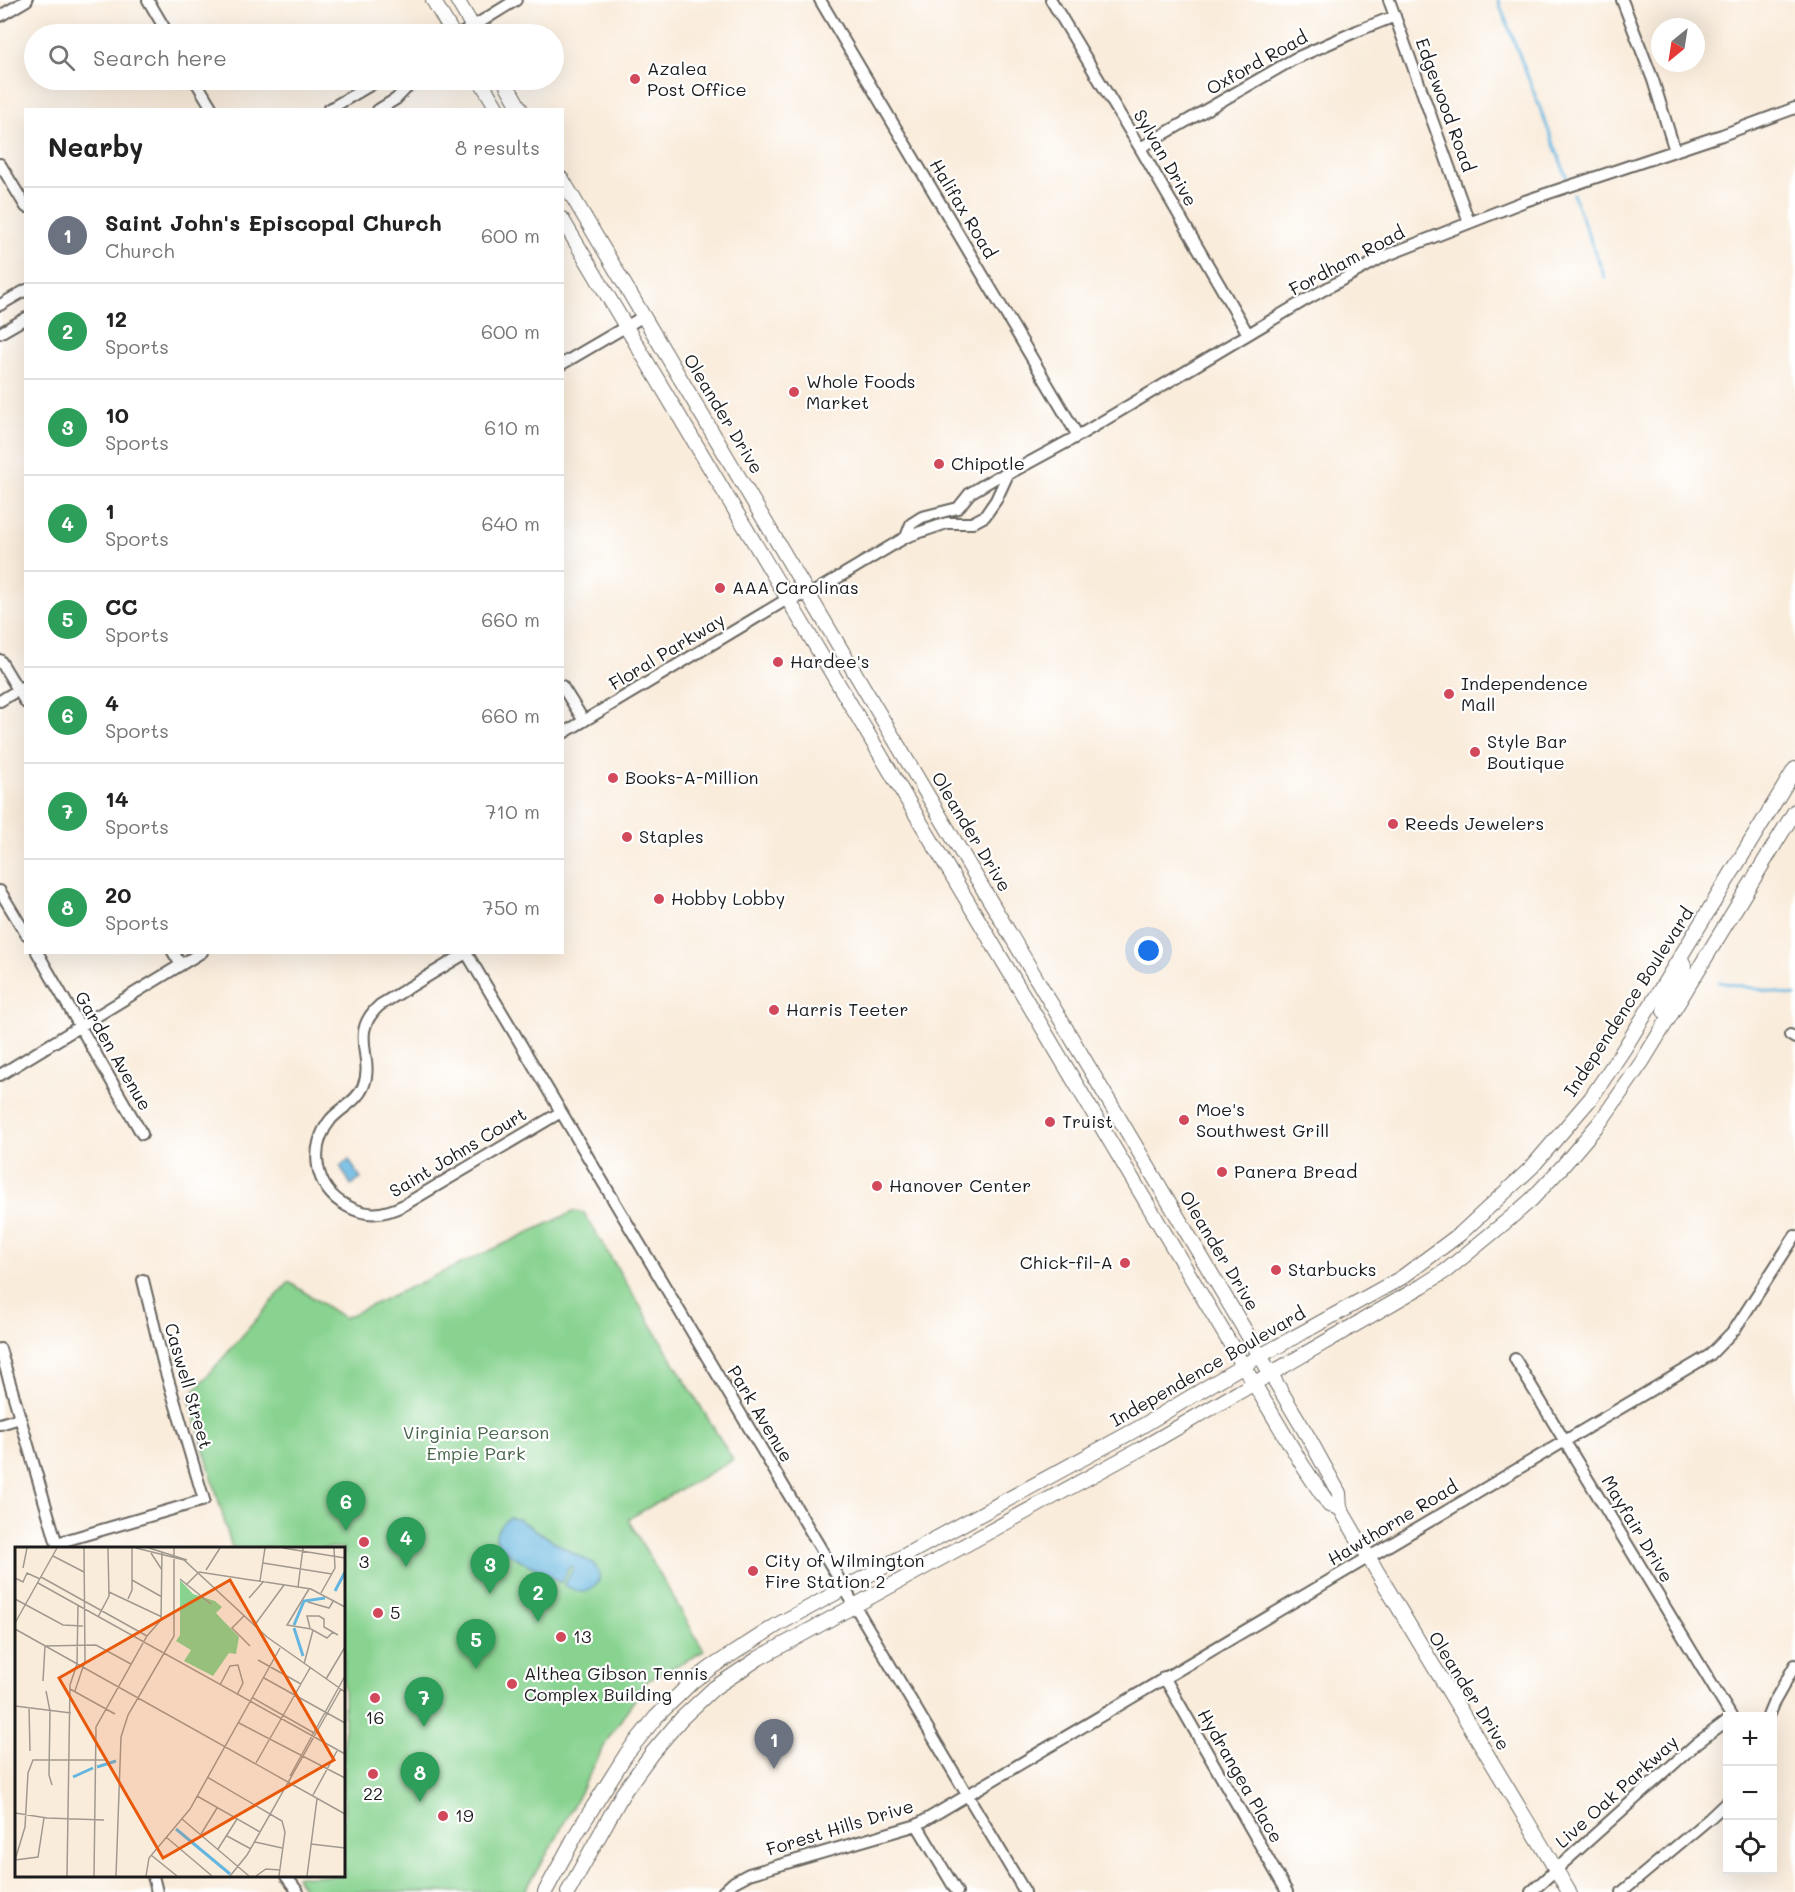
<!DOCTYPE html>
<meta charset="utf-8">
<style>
body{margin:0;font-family:Mali,sans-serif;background:#f6f6f6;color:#222}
.controls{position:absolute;right:18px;bottom:18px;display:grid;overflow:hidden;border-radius:0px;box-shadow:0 6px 24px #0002}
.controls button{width:54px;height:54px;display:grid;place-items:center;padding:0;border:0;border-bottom:2px solid #e0e0e0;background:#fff;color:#222;font:30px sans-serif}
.compass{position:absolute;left:1651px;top:18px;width:54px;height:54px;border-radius:50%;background:#fff;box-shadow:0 6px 24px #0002;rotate:210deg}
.you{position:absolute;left:1149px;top:951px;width:21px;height:21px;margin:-15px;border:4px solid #fff;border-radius:50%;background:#1a73e8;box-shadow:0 0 0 9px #1a73e833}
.badge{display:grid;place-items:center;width:39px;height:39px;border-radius:50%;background:#d1495b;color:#fff;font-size:20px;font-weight:700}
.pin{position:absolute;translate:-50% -50px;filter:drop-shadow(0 2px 3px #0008)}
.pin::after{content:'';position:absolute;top:32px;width:21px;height:18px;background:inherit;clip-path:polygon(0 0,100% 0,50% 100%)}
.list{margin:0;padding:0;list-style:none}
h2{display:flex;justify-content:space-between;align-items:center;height:78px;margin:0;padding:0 24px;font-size:26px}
h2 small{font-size:20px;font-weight:400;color:#767676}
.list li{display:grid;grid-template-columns:39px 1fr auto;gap:18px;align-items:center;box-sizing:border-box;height:96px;padding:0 24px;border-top:2px solid #e0e0e0}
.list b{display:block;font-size:22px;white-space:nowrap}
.list p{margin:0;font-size:20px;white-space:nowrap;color:#767676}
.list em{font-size:20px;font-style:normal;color:#767676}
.icon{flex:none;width:33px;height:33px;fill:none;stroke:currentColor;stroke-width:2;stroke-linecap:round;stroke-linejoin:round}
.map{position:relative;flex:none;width:1795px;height:1892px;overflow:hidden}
.search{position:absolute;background:#fff;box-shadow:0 6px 24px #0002;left:24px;top:24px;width:540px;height:66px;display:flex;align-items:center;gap:15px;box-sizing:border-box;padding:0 21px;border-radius:33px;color:#767676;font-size:22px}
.panel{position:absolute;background:#fff;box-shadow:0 6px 24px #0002;left:24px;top:108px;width:540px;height:846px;border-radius:0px}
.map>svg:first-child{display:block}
</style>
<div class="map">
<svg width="1795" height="1892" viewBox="0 0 1795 1892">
<rect width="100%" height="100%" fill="#fff"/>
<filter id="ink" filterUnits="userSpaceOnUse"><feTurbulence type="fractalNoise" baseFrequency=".0167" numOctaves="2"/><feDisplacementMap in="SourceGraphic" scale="12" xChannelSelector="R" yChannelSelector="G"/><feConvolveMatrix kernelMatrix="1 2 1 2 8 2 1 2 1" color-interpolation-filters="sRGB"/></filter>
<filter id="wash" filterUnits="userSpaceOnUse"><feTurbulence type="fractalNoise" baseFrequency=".008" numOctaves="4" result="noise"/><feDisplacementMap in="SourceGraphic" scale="24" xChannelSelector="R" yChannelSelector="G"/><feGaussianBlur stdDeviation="1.35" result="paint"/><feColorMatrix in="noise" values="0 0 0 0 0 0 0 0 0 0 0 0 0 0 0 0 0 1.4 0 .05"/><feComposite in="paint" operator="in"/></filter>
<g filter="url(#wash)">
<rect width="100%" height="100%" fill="#f9ecdb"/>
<!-- green -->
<path fill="#88d390" stroke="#527856" stroke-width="1.5" d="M575 1211 584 1213 733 1460 628 1519 704 1651 647 1681 608 1739 554 1842 524 1892H308L299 1882 296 1876H344V1548H232L189 1397 289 1282 344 1318Z"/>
<!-- water -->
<path fill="#64b5df" stroke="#40687e" stroke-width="1.5" d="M349 1160 361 1179 351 1185 340 1166Z
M509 1518 518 1519 576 1555 593 1563 599 1572V1581C586 1597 581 1594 564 1585L573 1569 572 1567H569L561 1583 501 1549C491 1536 497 1526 509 1518Z"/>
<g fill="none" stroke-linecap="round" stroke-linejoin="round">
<!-- stream -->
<path stroke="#64b5df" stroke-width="3" d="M1498 0 1567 178
M1573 194 1605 278
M1719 982 1795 996"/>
</g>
</g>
<g filter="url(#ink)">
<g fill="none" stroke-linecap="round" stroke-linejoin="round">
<defs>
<path id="minor" d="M148 0 168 34
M820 0 1078 436
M1051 0 1140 148 1248 334
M1389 0 1469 222
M1622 0 1653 80 1675 151
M0 16 27 0
M461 34 516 0
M195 80 213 110
M328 110 379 80
M378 110 396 99 414 80
M1140 148 1294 59 1357 31 1395 16
M0 164 26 207
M0 305 26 290
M0 333 26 318
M562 364 644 316
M906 537 911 524 922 517 958 508 970 493 997 477 1008 474 1078 436 1302 302 1385 256 1525 201 1722 135 1795 108
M0 660 26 703
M562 686 584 721
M0 701 26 685
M562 734 789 598 809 595 906 537 947 523H972L985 516 996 500 1008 474
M0 891 26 934
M37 952 142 1134
M173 952 181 965
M466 952 1025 1892
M466 953 380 1005C347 1034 376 1058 363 1087 357 1101 341 1108 331 1119 308 1147 314 1189 347 1206 367 1217 384 1215 404 1205L561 1112
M1790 1035 1795 1038
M0 1075 202 952
M0 1349 58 1548
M1515 1359 1731 1716
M0 1424 20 1418
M57 1543 204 1500 164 1366 143 1280
M1164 1677 1287 1892
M1768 1716 1773 1704 1795 1665
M917 1825 957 1892
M153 1876 157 1892
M286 1876 298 1892
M723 1892 734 1882 749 1874 917 1825 1710 1355 1735 1329 1795 1236
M1531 1892 1697 1743 1728 1720
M1622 1892 1710 1818 1728 1801"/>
<path id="major" d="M433 0 453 34
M457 0 477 34
M480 80 498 110
M504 80 521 110
M562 179 1310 1440 1339 1493 1340 1508C1414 1637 1494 1763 1569 1892
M562 219 1303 1466 1329 1505 1340 1508
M1664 1011 1677 983 1683 974 1684 965 1680 957
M545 1892 578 1831 627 1753 656 1717 693 1681 712 1667 777 1625 1137 1429 1244 1365 1401 1278 1460 1234 1532 1167 1591 1098 1624 1049 1795 769
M568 1892 623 1793 652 1753 681 1719 714 1688 759 1658 1144 1447 1422 1286 1447 1270 1508 1220 1531 1200 1561 1168 1601 1121 1642 1062 1795 811"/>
</defs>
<!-- minor casing -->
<use href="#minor" stroke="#69655f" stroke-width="14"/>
<!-- major casing -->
<use href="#major" stroke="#69655f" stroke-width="16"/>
<!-- minor -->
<use href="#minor" stroke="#fff" stroke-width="10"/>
<!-- major -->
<use href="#major" stroke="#fff" stroke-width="14"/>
</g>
</g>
<!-- markers -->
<g fill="#d1495b" stroke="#fff" stroke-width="2">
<circle cx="635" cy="79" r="6"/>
<circle cx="794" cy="392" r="6"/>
<circle cx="939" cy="464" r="6"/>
<circle cx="720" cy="588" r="6"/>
<circle cx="778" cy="662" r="6"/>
<circle cx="1449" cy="694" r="6"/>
<circle cx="1475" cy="752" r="6"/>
<circle cx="613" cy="778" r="6"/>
<circle cx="1393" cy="824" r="6"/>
<circle cx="627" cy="837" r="6"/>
<circle cx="659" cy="899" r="6"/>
<circle cx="774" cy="1010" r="6"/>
<circle cx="1184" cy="1120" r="6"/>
<circle cx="1050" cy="1122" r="6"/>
<circle cx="1222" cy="1172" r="6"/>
<circle cx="877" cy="1186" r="6"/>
<circle cx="1125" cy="1263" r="6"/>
<circle cx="1276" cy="1270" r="6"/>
<circle cx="364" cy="1542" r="6"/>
<circle cx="753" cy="1571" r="6"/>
<circle cx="378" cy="1613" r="6"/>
<circle cx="561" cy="1637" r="6"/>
<circle cx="512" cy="1684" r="6"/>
<circle cx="375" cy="1698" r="6"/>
<circle cx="373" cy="1774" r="6"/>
<circle cx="443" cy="1816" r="6"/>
</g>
<g text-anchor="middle" stroke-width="4.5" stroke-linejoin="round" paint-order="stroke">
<!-- street labels -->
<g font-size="18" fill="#1c1c1c" stroke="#fff">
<text transform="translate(1257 63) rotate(-29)" y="6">Oxford Road</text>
<text transform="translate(1445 105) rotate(70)" y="6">Edgewood Road</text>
<text transform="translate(1165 158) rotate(60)" y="6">Sylvan Drive</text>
<text transform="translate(963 209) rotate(59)" y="6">Halifax Road</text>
<text transform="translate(1347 261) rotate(-28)" y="6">Fordham Road</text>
<text transform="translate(723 414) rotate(59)" y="6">Oleander Drive</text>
<text transform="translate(667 652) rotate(-31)" y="6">Floral Parkway</text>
<text transform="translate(971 832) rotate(59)" y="6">Oleander Drive</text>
<text transform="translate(1629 1002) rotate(-57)" y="6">Independence Boulevard</text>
<text transform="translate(113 1051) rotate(60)" y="6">Garden Avenue</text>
<text transform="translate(458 1153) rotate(-31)" y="6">Saint Johns Court</text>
<text transform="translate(1219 1251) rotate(59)" y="6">Oleander Drive</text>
<text transform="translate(1208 1367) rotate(-30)" y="6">Independence Boulevard</text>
<text transform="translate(188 1386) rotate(74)" y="6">Caswell Street</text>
<text transform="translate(760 1414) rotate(59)" y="6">Park Avenue</text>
<text transform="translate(1393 1523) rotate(-31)" y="6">Hawthorne Road</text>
<text transform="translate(1637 1529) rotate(59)" y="6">Mayfair Drive</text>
<text transform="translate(1469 1691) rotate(58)" y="6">Oleander Drive</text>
<text transform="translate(1240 1776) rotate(60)" y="6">Hydrangea Place</text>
<text transform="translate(1617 1792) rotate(-42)" y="6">Live Oak Parkway</text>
<text transform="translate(840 1828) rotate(-17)" y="6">Forest Hills Drive</text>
</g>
<!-- poi labels -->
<g font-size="18" fill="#1c1c1c" stroke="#fff" text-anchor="start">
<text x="647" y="75">Azalea<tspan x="647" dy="21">Post Office</tspan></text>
<text x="806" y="388">Whole Foods<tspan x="806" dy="21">Market</tspan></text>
<text x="951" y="470">Chipotle</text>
<text x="732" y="594">AAA Carolinas</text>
<text x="790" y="668">Hardee's</text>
<text x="1461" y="690">Independence<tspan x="1461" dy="21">Mall</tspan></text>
<text x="1487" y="748">Style Bar<tspan x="1487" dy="21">Boutique</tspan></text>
<text x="625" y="784">Books-A-Million</text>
<text x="1405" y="830">Reeds Jewelers</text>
<text x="639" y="843">Staples</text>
<text x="671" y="905">Hobby Lobby</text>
<text x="786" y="1016">Harris Teeter</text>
<text x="1196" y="1116">Moe's<tspan x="1196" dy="21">Southwest Grill</tspan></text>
<text x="1062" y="1128">Truist</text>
<text x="1234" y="1178">Panera Bread</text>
<text x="889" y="1192">Hanover Center</text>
<text x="1113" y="1269" text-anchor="end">Chick-fil-A</text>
<text x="1288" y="1276">Starbucks</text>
<text x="765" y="1567">City of Wilmington<tspan x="765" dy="21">Fire Station 2</tspan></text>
<text x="364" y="1568" text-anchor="middle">3</text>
<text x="390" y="1619">5</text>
<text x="573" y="1643">13</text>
<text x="524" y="1680">Althea Gibson Tennis<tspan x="524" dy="21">Complex Building</tspan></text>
<text x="375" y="1724" text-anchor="middle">16</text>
<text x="373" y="1800" text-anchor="middle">22</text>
<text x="455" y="1822">19</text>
</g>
<!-- park labels -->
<g font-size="18" fill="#47654a" stroke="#fff">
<text x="476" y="1439">Virginia Pearson<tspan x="476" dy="21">Empie Park</tspan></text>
</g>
</g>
<!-- overview -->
<g transform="translate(15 1547)">
<rect width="330" height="330" fill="#f9ecdb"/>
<path d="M165 33 178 47 200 54 207 60 201 66 224 90 221 107 214 106 198 129 169 114 176 103 161 94 165 88Z" fill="#88d390"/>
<path fill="none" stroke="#64b5df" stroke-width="3" d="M320 44 330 25M279 78 289 54 310 51M279 81 288 109M82 220 101 214M58 230 78 221M161 282 215 327"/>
<path fill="none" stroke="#a1998f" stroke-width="1.5" d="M121 1 169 13 252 90 330 145M134 1 172 13M268 1 330 11M136 6 147 23M38 9 69 25M248 16 317 27M8 21 12 1M191 23 205 1M184 25 296 42 330 60M26 30 132 89M0 31 8 35 12 26 25 32M165 32 196 57M117 33 147 50M245 34 250 1M23 36 330 207M171 38 184 25M283 40 288 1M294 42 272 78 296 82 312 91 318 85M94 45 147 70M306 46 320 21 319 1M234 51 249 34M0 52 48 78 68 79M113 52 117 43V1M293 55 314 61 319 53M229 69 217 81 235 99M83 70 94 49 93 1M0 76 42 1M239 79 269 38M295 81 292 69H304L309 72V80L323 88M0 82 330 267M243 113 286 137M289 117 298 83M249 131 330 176M311 132 330 100M28 134 30 99 81 98 116 117M205 138 215 119 223 118 228 136 222 148M55 142 100 167M31 144 35 164 34 228 37 238M60 144 70 114 69 1M238 151 299 186M0 159 56 166M14 160 15 204M224 176 330 231M241 216 295 121M275 229 330 129M192 230 267 274 270 285 264 329M298 248 322 204M182 249 245 285M0 266 32 271 89 273M167 272 234 329M186 287 202 261M212 289 236 302M151 290 197 329M240 295 267 301M296 297 330 301M203 302 222 272M136 308 162 329M0 313 10 280 13 226 18 213H92M0 313 23 310 29 271M52 329 55 138 62 117 63 58M79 329 81 180 132 89 146 73 147 5M101 329 106 190 113 168 159 89V1M131 329 134 311 175 262 265 101M215 329 232 308 326 142M241 329 251 322 265 323M292 329 302 252"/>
<path fill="#e8590c" fill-opacity="0.15" stroke="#e8590c" stroke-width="3" d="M215 33 319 213 148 311 44 131Z"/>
<rect width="330" height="330" fill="none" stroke="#1c1c1c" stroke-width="3"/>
</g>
</svg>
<div class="controls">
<button>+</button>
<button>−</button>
<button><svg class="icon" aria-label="locate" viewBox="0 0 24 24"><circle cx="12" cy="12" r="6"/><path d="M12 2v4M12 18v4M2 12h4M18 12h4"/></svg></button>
</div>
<svg class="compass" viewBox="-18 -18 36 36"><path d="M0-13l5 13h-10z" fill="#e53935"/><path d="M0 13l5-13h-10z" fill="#767676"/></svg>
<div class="you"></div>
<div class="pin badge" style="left:774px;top:1769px;background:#6b7280">1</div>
<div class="pin badge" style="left:538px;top:1622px;background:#2e9e5b">2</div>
<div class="pin badge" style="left:490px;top:1594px;background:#2e9e5b">3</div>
<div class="pin badge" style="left:406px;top:1567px;background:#2e9e5b">4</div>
<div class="pin badge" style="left:476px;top:1669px;background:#2e9e5b">5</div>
<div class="pin badge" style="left:346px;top:1531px;background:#2e9e5b">6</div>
<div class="pin badge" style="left:424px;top:1727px;background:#2e9e5b">7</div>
<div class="pin badge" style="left:420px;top:1802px;background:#2e9e5b">8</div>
<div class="search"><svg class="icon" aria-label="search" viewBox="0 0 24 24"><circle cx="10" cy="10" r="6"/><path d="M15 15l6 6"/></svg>Search here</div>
<section class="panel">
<h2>Nearby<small>8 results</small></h2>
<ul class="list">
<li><span class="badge" style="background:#6b7280">1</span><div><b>Saint John's Episcopal Church</b><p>Church</p></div><em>600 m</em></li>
<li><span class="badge" style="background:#2e9e5b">2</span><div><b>12</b><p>Sports</p></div><em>600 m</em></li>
<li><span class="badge" style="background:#2e9e5b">3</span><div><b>10</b><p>Sports</p></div><em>610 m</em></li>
<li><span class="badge" style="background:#2e9e5b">4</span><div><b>1</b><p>Sports</p></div><em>640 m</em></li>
<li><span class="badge" style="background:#2e9e5b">5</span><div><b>CC</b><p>Sports</p></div><em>660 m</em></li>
<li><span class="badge" style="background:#2e9e5b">6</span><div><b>4</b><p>Sports</p></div><em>660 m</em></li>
<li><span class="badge" style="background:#2e9e5b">7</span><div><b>14</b><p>Sports</p></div><em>710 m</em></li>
<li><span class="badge" style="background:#2e9e5b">8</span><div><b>20</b><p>Sports</p></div><em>750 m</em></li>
</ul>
</section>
</div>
